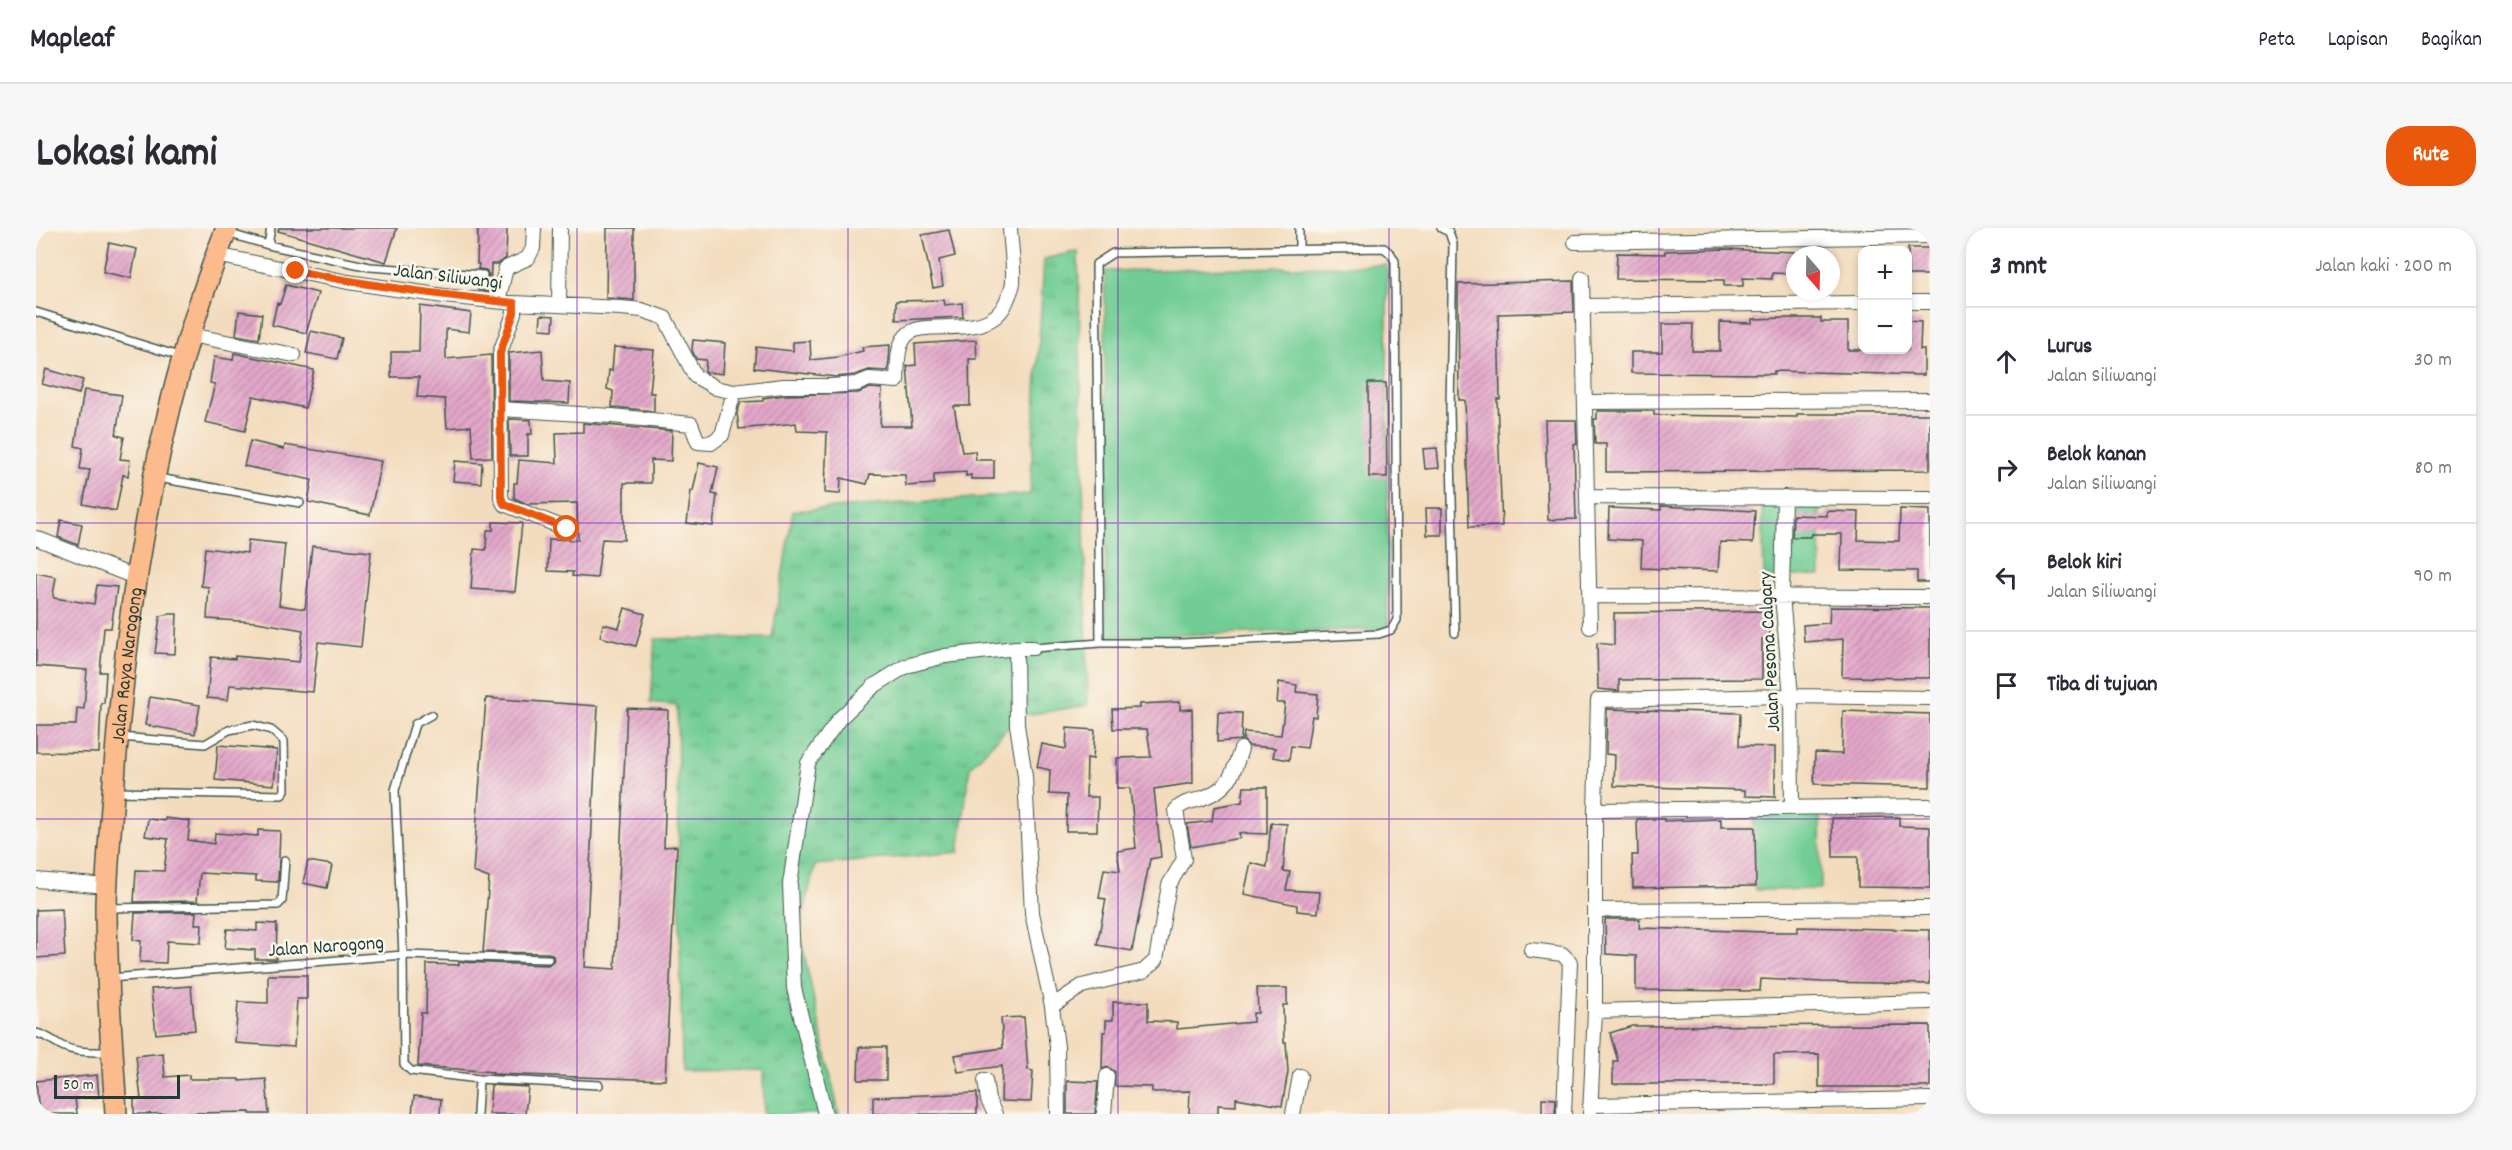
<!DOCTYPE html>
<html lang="id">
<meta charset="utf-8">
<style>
body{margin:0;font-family:Dekko,sans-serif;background:#f7f7f7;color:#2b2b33}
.controls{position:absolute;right:18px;top:18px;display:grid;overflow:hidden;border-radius:12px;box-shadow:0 3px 9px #0003}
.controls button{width:54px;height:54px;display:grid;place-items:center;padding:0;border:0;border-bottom:2px solid #e1e1e2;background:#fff;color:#2b2b33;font:30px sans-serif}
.compass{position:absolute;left:1750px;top:18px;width:54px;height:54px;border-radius:50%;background:#fff;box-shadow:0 3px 9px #0003;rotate:160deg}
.scale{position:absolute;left:18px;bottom:15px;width:126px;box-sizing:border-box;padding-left:6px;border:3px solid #1f3d34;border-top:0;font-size:16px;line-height:21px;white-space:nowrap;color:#1f3d34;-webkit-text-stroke:4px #fbf7ec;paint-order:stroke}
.stop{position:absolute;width:18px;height:18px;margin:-14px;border:4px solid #ea580c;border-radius:50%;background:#fff}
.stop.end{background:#ea580c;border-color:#fff;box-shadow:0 2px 6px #0008}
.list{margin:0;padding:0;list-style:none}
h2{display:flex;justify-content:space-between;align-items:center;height:78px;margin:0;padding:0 24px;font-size:26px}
h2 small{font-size:20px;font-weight:400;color:#7c7c81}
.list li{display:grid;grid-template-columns:39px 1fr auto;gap:18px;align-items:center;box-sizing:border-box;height:108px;padding:0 24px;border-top:2px solid #e1e1e2}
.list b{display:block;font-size:22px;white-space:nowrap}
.list p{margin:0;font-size:20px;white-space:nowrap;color:#7c7c81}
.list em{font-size:20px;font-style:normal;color:#7c7c81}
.icon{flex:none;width:33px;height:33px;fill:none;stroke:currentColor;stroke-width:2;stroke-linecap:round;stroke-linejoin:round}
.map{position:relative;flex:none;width:1894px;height:886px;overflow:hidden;border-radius:24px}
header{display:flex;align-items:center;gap:36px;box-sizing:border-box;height:84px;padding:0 30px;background:#fff;border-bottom:2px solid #e1e1e2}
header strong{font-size:28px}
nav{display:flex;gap:33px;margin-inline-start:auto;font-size:21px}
.intro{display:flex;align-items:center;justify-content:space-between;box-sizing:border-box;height:144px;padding:0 36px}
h1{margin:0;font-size:42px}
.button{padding:15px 27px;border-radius:24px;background:#ea580c;color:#fff;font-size:21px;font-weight:700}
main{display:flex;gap:36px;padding:0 36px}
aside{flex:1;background:#fff;border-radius:24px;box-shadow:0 3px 9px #0003}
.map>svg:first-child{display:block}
</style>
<header>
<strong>Mapleaf</strong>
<nav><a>Peta</a><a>Lapisan</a><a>Bagikan</a></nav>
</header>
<div class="intro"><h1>Lokasi kami</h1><a class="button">Rute</a></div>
<main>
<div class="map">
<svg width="1894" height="886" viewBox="0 0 1894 886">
<defs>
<pattern id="grass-tufts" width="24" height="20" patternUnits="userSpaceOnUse" patternTransform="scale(1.5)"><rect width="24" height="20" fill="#72cd94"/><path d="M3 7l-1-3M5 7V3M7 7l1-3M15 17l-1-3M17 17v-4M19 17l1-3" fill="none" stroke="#5da87a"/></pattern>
<pattern id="building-hatch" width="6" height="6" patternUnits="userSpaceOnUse" patternTransform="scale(1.5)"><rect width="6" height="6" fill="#e4a7ca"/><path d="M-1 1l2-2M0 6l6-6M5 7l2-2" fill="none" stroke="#b889a5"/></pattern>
</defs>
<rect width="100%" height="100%" fill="#fbf7ec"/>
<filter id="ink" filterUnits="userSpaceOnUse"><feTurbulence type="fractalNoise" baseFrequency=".0167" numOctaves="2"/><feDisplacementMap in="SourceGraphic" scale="12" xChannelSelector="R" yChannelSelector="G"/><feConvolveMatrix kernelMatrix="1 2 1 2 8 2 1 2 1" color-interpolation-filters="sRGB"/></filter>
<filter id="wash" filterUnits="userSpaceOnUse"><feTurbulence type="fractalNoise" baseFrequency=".008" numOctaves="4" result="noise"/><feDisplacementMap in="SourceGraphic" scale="24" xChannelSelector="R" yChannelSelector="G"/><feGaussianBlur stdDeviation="1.35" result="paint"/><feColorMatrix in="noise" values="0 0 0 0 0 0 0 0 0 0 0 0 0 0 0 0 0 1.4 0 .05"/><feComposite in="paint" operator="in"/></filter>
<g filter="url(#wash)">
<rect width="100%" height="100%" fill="#f3dcbd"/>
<!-- grass -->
<path fill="url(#grass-tufts)" stroke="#488564" stroke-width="1.5" d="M1042 23 1052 477 983 488 934 539 923 624 779 637 763 703 803 886H728L727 842 646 843 641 478 615 475 619 411 736 410 757 283 994 266 1008 31Z"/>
<!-- park -->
<path fill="#72cd94" stroke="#488564" stroke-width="1.5" d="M1351 37 1352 401 1070 409 1069 43Z
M1783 269 1785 347 1728 349 1726 271Z
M1784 585 1785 661 1719 662 1718 586Z"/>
<g id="blocks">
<!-- building -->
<path fill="url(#building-hatch)" d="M243 0H361L350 34 242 3Z
M442 0H471L470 30 462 36H455L454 64 442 62V52H450L453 47 450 42 442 41 443 36H441Z
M571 0H598V72L570 70Z
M913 2 919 28 903 32 907 58 897 60 886 7Z
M73 15 101 21 95 50 67 44Z
M1872 20H1894V47H1872Z
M1689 21 1759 24V46L1736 45V51L1707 50V58H1688V52L1580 51 1581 25 1629 26V23Z
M1537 53 1538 84 1462 86 1464 171H1461L1466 298 1433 299 1429 172H1423L1422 56Z
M250 57 282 65 270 105 236 97 241 75 244 76Z
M908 72 909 77 926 75 927 89 860 92V73Z
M384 78 435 85 433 104 410 101V131L455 127 456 229 437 230 435 198 411 200 409 171 381 169 383 149H355V124H383Z
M203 83 226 86 223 111 200 107Z
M505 87 518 88 517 102 504 101Z
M1752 90H1785V94H1812V122H1872V93L1885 94 1884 122H1888V147L1738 143V146L1595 145V124H1626V96H1657L1656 123H1684V94L1716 95V91Z
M275 103 306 110 301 131 270 125Z
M657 112 689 115 687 146 669 144 670 132 660 131 656 122Z
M940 112 941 131H933L934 178H918L926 224 939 223 940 232H958V251H935V247L930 248V244L898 246V256L870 258 869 247 834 246 831 256 805 250 804 266 789 265 791 204 761 203 760 195 703 201 701 185 705 174 727 173V170L748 167 822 165 834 160 846 161 844 198H876L871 138 880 137 879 116Z
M774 113 775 132 802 129 827 123 826 119 854 117 852 143 833 142 819 147 800 149 718 140 720 119 757 123V114Z
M578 119 618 122 614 165H618V183L576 179 577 163 571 161 573 142 576 143Z
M506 122 508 153 534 155 533 175 473 173V125Z
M198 125 278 142 269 180 217 168 209 203 169 194 179 156 174 155 178 129 197 132Z
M10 141 47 152 43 166 6 156Z
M1332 155H1350L1351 249H1333Z
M48 162 86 167 80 207 88 209 84 231 94 232 92 248 87 247 80 283 47 276 54 242 44 241 47 220 39 218Z
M1561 183H1618V187L1761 189V186H1894V242L1570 244V216H1559L1558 191H1561Z
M473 191 495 192 496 206H492V228H474Z
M1509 192H1540L1541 216H1538L1540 291 1512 292Z
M547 195 636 203 635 233 615 232V255H588V312L566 311 561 350 536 348 537 344 512 343 513 311 542 312 541 275 491 276 478 270V255H481L483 232 521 235 520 205 547 204Z
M214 213 248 221 249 217 345 233 334 287 272 274 276 252 208 238Z
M1401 220 1403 240 1389 241 1387 221Z
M419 233 446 235 445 255 417 253Z
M663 235 682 239 676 266 681 267 677 298 651 295 655 263H657Z
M1625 278 1719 283 1717 315 1684 314 1682 343 1605 340 1606 313 1572 311 1573 280 1625 282Z
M1390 280H1406V307H1391Z
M1864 281 1894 282V354H1881V343L1805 342 1806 306H1776L1775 309H1756L1757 287 1791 288V283L1823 284 1822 312 1863 313Z
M25 292 46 296 42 317 22 309Z
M457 294 486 295 479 364 435 361 438 321 450 322 451 302H457Z
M212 312 249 316 243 377 269 381 276 318 335 324 325 419 282 414 277 464 194 457 192 472 171 470 175 429 199 431V428L263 434 267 402 221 394 171 391 173 359 165 358 169 320 211 325Z
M0 345 20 349 17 367 18 370 58 376 61 357 81 359 75 400H68L64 444H70L68 475H65L63 525 0 524V497H40L41 480 48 481 51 442 0 438Z
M1794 379 1894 380V450L1806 449 1807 411 1768 414 1767 397 1793 395Z
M589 380 609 386 600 418 564 409 567 396 583 400Z
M1734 383V411H1726V451L1583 452V463L1562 461 1561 415 1578 417V385Z
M134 386H141L139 426 119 425 124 388Z
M1243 454 1261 457 1260 464 1282 466 1280 489 1276 488 1271 520 1255 518 1253 532 1237 529 1239 520 1213 518 1207 512 1208 504 1245 507 1249 475H1241Z
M114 469 164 477 159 506 109 497Z
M450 470 562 478 549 739 579 741 591 480 632 482 628 619 641 618 629 852 456 846 457 844 382 838 385 785H390L391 736 423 737V734L512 737 518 732 517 728 512 725 447 724 453 650 437 644Z
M1144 474V482L1156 481 1157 555 1118 561 1125 629 1114 631 1096 723 1061 717 1070 671 1063 670 1068 641 1084 643 1081 623 1100 620 1094 560H1081V530L1115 529 1111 501H1077L1076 481 1104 480V476Z
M1571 481 1704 485 1703 518 1739 519V569L1709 568V562L1578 558 1579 527 1570 526Z
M1807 483 1894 486V559L1778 556 1779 525 1806 526Z
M1182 484 1206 485 1205 512 1181 514Z
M1031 500 1059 502 1057 531 1051 530 1050 569H1062L1061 603H1030L1031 567 1013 566 1014 542 1001 539 1006 516 1030 521Z
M182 517 241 522 238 557 179 552Z
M1208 559H1231V606L1203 605 1204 610 1155 619 1151 596 1176 593 1178 579 1206 574Z
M1863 589V598L1894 599V660L1822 659V629H1797L1796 590Z
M129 590 154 593 152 612 178 616 179 605 222 608V602L244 603 242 654 220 653V648L164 645 161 673 98 674 100 642 128 643 132 611 109 608 112 591 129 593Z
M1601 591H1628V593L1685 591V599H1719L1720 658 1597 660 1596 627H1602Z
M1235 595 1251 596 1247 643 1254 644 1250 662 1284 664 1282 685 1261 683V677L1208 666 1215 635 1231 639Z
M272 633 296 637 291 660 267 655Z
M26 681 29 728 0 730V682Z
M160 684 159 696H166L165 715 131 713 130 735 104 734 105 713 97 712 99 685Z
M1569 691H1604L1603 700 1639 701 1729 704H1762V699L1894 702V756L1787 754 1725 751 1724 763 1600 762V728L1570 726Z
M221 695 241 696 240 731H219V722L189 720 191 701 221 703Z
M232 747H271V771H261L258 819 199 815 202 774 232 775Z
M155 758 159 802 120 806 115 761Z
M1221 760H1251V777H1247L1248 814H1250L1252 844 1246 878 1200 870V878L1182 877V886H1153L1154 863 1116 864V859L1079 858V844L1072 839 1066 841 1067 804H1070V792H1077V774H1112V793L1141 794V801L1217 794V785H1222Z
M988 789 992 842 997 843 995 874 965 873 966 838 922 844 919 827 967 820 965 790Z
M1894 797V858L1892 859H1783V826L1738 827V856H1577V833H1582L1574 805 1596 798Z
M823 819H850V852H822Z
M127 825 129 849 153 847V851H203V853L230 851 233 886H214V884L98 886V871H105L100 828Z
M61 847 63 869 39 871 41 886H3L0 853Z
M1031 853 1062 854 1059 886H1031Z
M455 857 492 859 489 886H453Z
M941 865V886H837V869Z
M378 868 405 871 404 886H376Z
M1506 870 1520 871 1519 886H1506Z"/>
</g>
</g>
<g filter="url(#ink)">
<use href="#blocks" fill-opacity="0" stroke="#3f5549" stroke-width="1.5"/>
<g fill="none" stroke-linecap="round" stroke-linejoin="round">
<defs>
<path id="lane" d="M1263 0V21
M1405 0 1413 4 1417 16 1414 180 1419 405
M191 5 232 17 334 39 447 47
M232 17 235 0
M0 84 146 129
M122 250 264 275
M997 420 1064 415H1145L1343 406 1355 402 1361 392 1359 33 1355 26 1348 20 1077 25 1060 36 1064 415
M395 487 379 496 359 562 367 727 368 836 375 843 443 851 563 857
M80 564 246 567 249 562 248 513 235 502 217 497 193 502 169 516 84 509
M74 680 242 677 246 673 249 632
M74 750 367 727 512 731
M0 805C10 807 17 813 26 818 41 825 58 824 74 824
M441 886 443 851"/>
<path id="street" d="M1539 14 1894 8
M180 27 312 54 408 68 478 75 585 80 606 82 629 90 659 148 680 160 698 164 747 158H795L821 156 833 151 861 153C862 140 860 119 870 108 888 87 954 117 971 72 973 67 976 61 977 55 978 37 975 18 974 0
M1546 50 1554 399
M462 73 470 40 492 30 497 20 498 0
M1872 74H1894
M478 75V85L464 125 465 269 468 276 531 301
M523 77 524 0
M1547 78 1826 75
M154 107 258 127
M1549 174 1894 172
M464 181 576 188 655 196 662 214 675 215 686 207 698 164
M1551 269 1894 270
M1748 269 1746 368 1755 468 1756 578
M0 310 101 350
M1553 368 1894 369
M980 420 981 497 989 548 996 685 1016 778 1021 819 1022 886
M1559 582 1894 578
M0 652 71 658
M1560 682 1894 680
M1495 722 1526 726 1534 734 1528 886
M1016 778 1046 758 1108 743 1120 732 1133 657 1148 631 1140 582C1146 575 1153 574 1161 572 1192 562 1196 550 1205 521
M1559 783 1894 774
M949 852 952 872 959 886
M1554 877 1894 871
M789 886 758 760 754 656 772 535 803 491 838 458 870 438 909 428 980 420H997
M1068 886 1071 848
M1257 886 1264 848
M1554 886 1559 783V582L1562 472 1755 468 1894 470"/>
<g id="primary">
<path id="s1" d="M80 886C76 817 70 748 70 678 71 632 76 585 79 538 93 359 124 167 191 0"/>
</g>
</defs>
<!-- lane casing -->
<use href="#lane" stroke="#3f5549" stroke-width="10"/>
<!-- street casing -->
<use href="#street" stroke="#3f5549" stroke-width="16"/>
<!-- primary casing -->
<use href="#primary" stroke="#3f5549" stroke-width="24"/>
<!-- lane -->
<use href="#lane" stroke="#fff" stroke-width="7"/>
<!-- street -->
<use href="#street" stroke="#fff" stroke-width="14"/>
<!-- primary -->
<use href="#primary" stroke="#fbbb8c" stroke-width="21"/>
</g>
</g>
<g fill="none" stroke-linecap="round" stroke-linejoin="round" filter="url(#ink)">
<!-- route -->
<path stroke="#ea580c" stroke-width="8" d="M260 43C332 58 405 67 478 75V85L464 125 465 269 468 276 531 301"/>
</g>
<!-- grid -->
<path fill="none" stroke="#7b2cbf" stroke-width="1.5" stroke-opacity="0.55" d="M271 0V886M541 0V886M812 0V886M1082 0V886M1353 0V886M1623 0V886M0 295H1894M0 591H1894"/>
<g text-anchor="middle" stroke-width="5" stroke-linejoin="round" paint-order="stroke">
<!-- street labels -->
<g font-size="20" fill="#1f3d34" stroke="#fbf7ec">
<text transform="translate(412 47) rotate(7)" y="7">Jalan Siliwangi</text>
<text transform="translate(1732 424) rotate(-93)" y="7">Jalan Pesona Calgary</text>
<text dy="7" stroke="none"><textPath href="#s1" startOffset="450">Jalan Raya Narogong</textPath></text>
<text transform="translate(290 717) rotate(-4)" y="7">Jalan Narogong</text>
</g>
</g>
</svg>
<div class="controls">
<button>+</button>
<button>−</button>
</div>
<svg class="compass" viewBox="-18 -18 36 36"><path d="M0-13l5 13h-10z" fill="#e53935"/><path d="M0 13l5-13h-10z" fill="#7c7c81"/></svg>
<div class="scale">50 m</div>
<div class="stop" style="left:531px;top:301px"></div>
<div class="stop end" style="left:260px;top:43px"></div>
</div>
<aside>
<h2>3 mnt<small>Jalan kaki · 200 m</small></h2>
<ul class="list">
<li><svg class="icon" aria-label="ahead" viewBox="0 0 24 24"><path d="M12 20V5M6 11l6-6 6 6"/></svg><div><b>Lurus</b><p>Jalan Siliwangi</p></div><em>30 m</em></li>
<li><svg class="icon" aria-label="right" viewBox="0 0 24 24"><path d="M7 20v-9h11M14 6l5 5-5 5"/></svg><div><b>Belok kanan</b><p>Jalan Siliwangi</p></div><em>80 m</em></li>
<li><svg class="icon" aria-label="left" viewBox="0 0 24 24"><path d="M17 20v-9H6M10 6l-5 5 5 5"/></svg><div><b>Belok kiri</b><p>Jalan Siliwangi</p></div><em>90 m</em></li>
<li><svg class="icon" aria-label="arrive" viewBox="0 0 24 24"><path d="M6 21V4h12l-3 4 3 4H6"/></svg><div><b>Tiba di tujuan</b></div></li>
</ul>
</aside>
</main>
